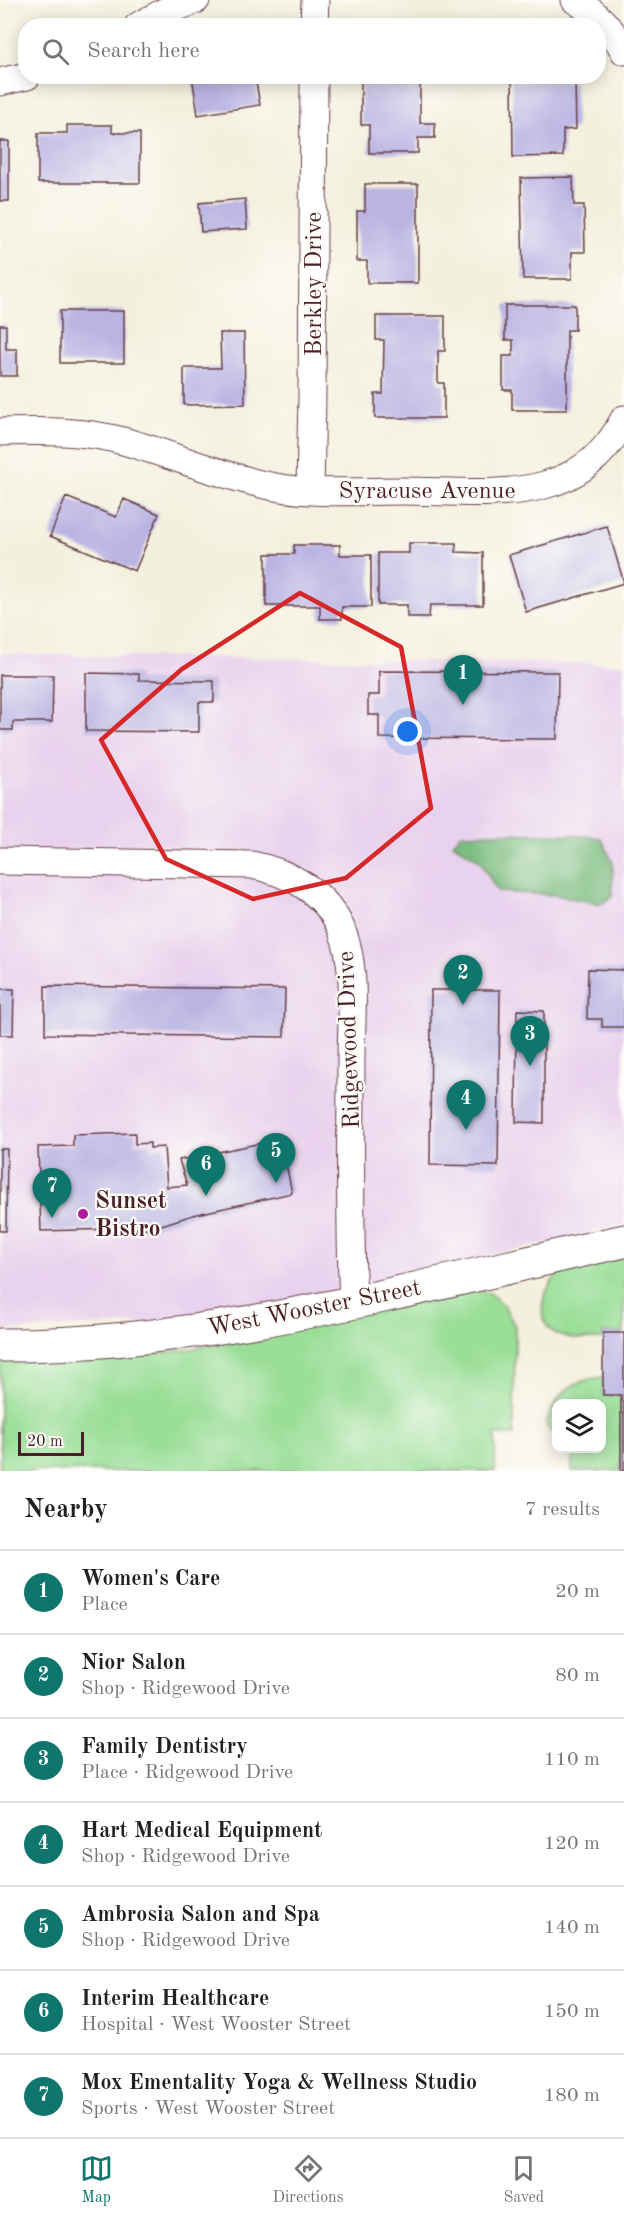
<!DOCTYPE html>
<meta charset="utf-8">
<style>
body{margin:0;font-family:"Old Standard TT",serif;background:#f6f6f6;color:#202124}
.controls{position:absolute;right:18px;bottom:18px;display:grid;overflow:hidden;border-radius:12px;box-shadow:0 3px 15px #0003}
.controls button{width:54px;height:54px;display:grid;place-items:center;padding:0;border:0;border-bottom:2px solid #e0e0e0;background:#fff;color:#202124;font:30px sans-serif}
.scale{position:absolute;left:18px;bottom:15px;width:66px;box-sizing:border-box;padding-left:6px;border:3px solid #4a1f2b;border-top:0;font-size:16px;line-height:21px;white-space:nowrap;color:#4a1f2b;-webkit-text-stroke:4px #fdfcf7;paint-order:stroke}
.you{position:absolute;left:408px;top:732px;width:21px;height:21px;margin:-15px;border:4px solid #fff;border-radius:50%;background:#1a73e8;box-shadow:0 0 0 9px #1a73e833}
.badge{display:grid;place-items:center;width:39px;height:39px;border-radius:50%;background:#0f766e;color:#fff;font-size:20px;font-weight:700}
.pin{position:absolute;translate:-50% -50px;filter:drop-shadow(0 2px 3px #0008)}
.pin::after{content:'';position:absolute;top:32px;width:21px;height:18px;background:inherit;clip-path:polygon(0 0,100% 0,50% 100%)}
.list{margin:0;padding:0;list-style:none}
h2{display:flex;justify-content:space-between;align-items:center;height:78px;margin:0;padding:0 24px;font-size:26px}
h2 small{font-size:20px;font-weight:400;color:#757577}
.list li{display:grid;grid-template-columns:39px 1fr auto;gap:18px;align-items:center;box-sizing:border-box;height:84px;padding:0 24px;border-top:2px solid #e0e0e0}
.list b{display:block;font-size:22px;white-space:nowrap}
.list p{margin:0;font-size:20px;white-space:nowrap;color:#757577}
.list em{font-size:20px;font-style:normal;color:#757577}
.icon{flex:none;width:33px;height:33px;fill:none;stroke:currentColor;stroke-width:2;stroke-linecap:round;stroke-linejoin:round}
.map{position:relative;flex:none;width:624px;height:1471px;overflow:hidden}
.search{position:absolute;background:#fff;box-shadow:0 3px 15px #0003;left:18px;right:18px;top:18px;height:66px;display:flex;align-items:center;gap:15px;box-sizing:border-box;padding:0 21px;border-radius:24px;color:#757577;font-size:22px}
.sheet{height:666px;background:#fff}
nav{display:flex;justify-content:space-around;align-items:center;box-sizing:border-box;height:84px;border-top:2px solid #e0e0e0;background:#fff;font-size:16px;color:#757577}
nav a{display:grid;justify-items:center;gap:3px}
nav .on{color:#0f766e}
.map>svg:first-child{display:block}
</style>
<div class="map">
<svg width="624" height="1471" viewBox="0 0 624 1471">
<rect width="100%" height="100%" fill="#fdfcf7"/>
<filter id="ink" filterUnits="userSpaceOnUse"><feTurbulence type="fractalNoise" baseFrequency=".0167" numOctaves="2"/><feDisplacementMap in="SourceGraphic" scale="12" xChannelSelector="R" yChannelSelector="G"/><feConvolveMatrix kernelMatrix="1 2 1 2 8 2 1 2 1" color-interpolation-filters="sRGB"/></filter>
<filter id="wash" filterUnits="userSpaceOnUse"><feTurbulence type="fractalNoise" baseFrequency=".008" numOctaves="4" result="noise"/><feDisplacementMap in="SourceGraphic" scale="24" xChannelSelector="R" yChannelSelector="G"/><feGaussianBlur stdDeviation="1.35" result="paint"/><feColorMatrix in="noise" values="0 0 0 0 0 0 0 0 0 0 0 0 0 0 0 0 0 1.4 0 .05"/><feComposite in="paint" operator="in"/></filter>
<g filter="url(#wash)">
<rect width="100%" height="100%" fill="#f4f0de"/>
<!-- built -->
<path fill="#e9d2ed" d="M0 654 624 664V1225L207 1319 0 1331Z"/>
<!-- green -->
<path fill="#9ade97" stroke="#727e61" stroke-width="1.5" d="M624 1255V1333H603V1339C588 1339 571 1341 557 1334 529 1321 546 1281 565 1268 574 1262 611 1257 624 1255Z
M470 1289 490 1293 503 1305 515 1326 514 1435H495V1471H0V1358C61 1358 123 1359 183 1350 279 1335 375 1310 470 1289Z
M603 1377V1395H621V1471H572V1449L602 1448V1404H556V1435L549 1430 546 1424C556 1394 570 1380 603 1377Z"/>
<!-- forest -->
<path fill="#7bbd80" stroke="#626e56" stroke-width="1.5" d="M498 833 575 835 601 838 613 863 612 897 601 904 555 895 498 892 480 861 453 843 461 834Z"/>
<g id="blocks">
<!-- building -->
<path fill="#bab4e3" d="M192 76H255L260 105 198 115Z
M361 76H420V123H435V138H418V153H369V125H361Z
M512 76H565V82H575L576 129 563 130V156L513 157Z
M67 125H112V133H140V183H38V133H67Z
M0 141H9V201H0Z
M573 177 574 205H584L585 252H572V279H523L521 178Z
M365 184H418V283H367V261H357V211H365Z
M245 199 247 229 201 232 199 203Z
M505 305H575V330H567V410H512V390H503V356H513V340H505Z
M60 311H124V363H60Z
M376 316H445V351H438V383H444V418H375V394H383L384 340H376Z
M0 325H6V349H17V376H0Z
M220 333H244L245 404 184 405V368H221Z
M66 497 116 517 124 499 159 514 135 571 50 536Z
M607 526 624 583 526 612 509 555Z
M409 543H456V552L483 553V605H430L429 617H407V605H378V553H409Z
M294 545H340V555H371V607H342V619H320V606H266V554H294Z
M379 671 558 672 557 739 379 738V715H368V695H379Z
M86 673 139 674V680L214 681V702H199V732L86 731Z
M0 675H53L52 722H13V730H0Z
M588 969 624 970V1027H602V1019H587Z
M45 986 285 989 284 1037 45 1034Z
M0 989H14L13 1035H0Z
M431 990H500L498 1166 430 1165Z
M517 1010 544 1011V1123L516 1122Z
M135 1133V1144L150 1143V1148L164 1147 167 1187 187 1185 179 1160 281 1139 292 1193 193 1215 152 1228 41 1231 38 1147 73 1146V1135Z
M0 1149H7L6 1231H0Z
M603 1333H624V1471H621V1395H603Z"/>
</g>
</g>
<g filter="url(#ink)">
<use href="#blocks" fill-opacity="0" stroke="#643e46" stroke-width="1.5"/>
<g fill="none" stroke-linecap="round" stroke-linejoin="round">
<defs>
<path id="street" d="M575 0C596 13 613 29 624 51
M138 26 164 12 196 0
M314 26 315 0
M0 82 27 76
M0 432C42 431 86 430 127 442 175 456 221 476 270 486 313 495 359 491 402 491 486 491 579 509 624 419
M310 491 312 396 314 76
M0 861 252 865C289 872 325 892 341 928 358 968 351 1018 351 1060 351 1140 349 1221 353 1301"/>
<path id="secondary" d="M0 1345C212 1346 419 1286 624 1241"/>
</defs>
<!-- street casing -->
<use href="#street" stroke="#643e46" stroke-width="29"/>
<!-- secondary casing -->
<use href="#secondary" stroke="#643e46" stroke-width="35"/>
<!-- street -->
<use href="#street" stroke="#fff" stroke-width="27"/>
<!-- secondary -->
<use href="#secondary" stroke="#fff" stroke-width="33"/>
</g>
</g>
<!-- marked area -->
<path fill="none" stroke="#d62828" stroke-width="4.5" stroke-linejoin="round" d="M300 593 401 647 431 808 346 878 253 899 166 859 101 740 182 669Z"/>
<!-- markers -->
<circle fill="#b5179e" stroke="#fdfcf7" stroke-width="2" cx="83" cy="1214" r="6"/>
<g text-anchor="middle" stroke-width="4.5" stroke-linejoin="round" paint-order="stroke">
<!-- street labels -->
<g font-size="24" fill="#4a1f2b" stroke="#fdfcf7">
<text transform="translate(313 284) rotate(-90)" y="8">Berkley Drive</text>
<text x="427" y="498">Syracuse Avenue</text>
<text transform="translate(348 1040) rotate(-92)" y="8">Ridgewood Drive</text>
<text transform="translate(314 1307) rotate(-11)" y="8">West Wooster Street</text>
</g>
<!-- poi labels -->
<g font-size="24" font-weight="bold" fill="#4a1f2b" stroke="#fdfcf7" text-anchor="start">
<text x="95" y="1208">Sunset<tspan x="95" dy="28">Bistro</tspan></text>
</g>
</g>
</svg>
<div class="controls">
<button><svg class="icon" aria-label="layers" viewBox="0 0 24 24"><path d="M12 4l9 5-9 5-9-5zM3 14l9 5 9-5"/></svg></button>
</div>
<div class="scale">20 m</div>
<div class="you"></div>
<div class="pin badge" style="left:463px;top:705px">1</div>
<div class="pin badge" style="left:463px;top:1005px">2</div>
<div class="pin badge" style="left:530px;top:1066px">3</div>
<div class="pin badge" style="left:466px;top:1130px">4</div>
<div class="pin badge" style="left:276px;top:1183px">5</div>
<div class="pin badge" style="left:206px;top:1196px">6</div>
<div class="pin badge" style="left:52px;top:1218px">7</div>
<div class="search"><svg class="icon" aria-label="search" viewBox="0 0 24 24"><circle cx="10" cy="10" r="6"/><path d="M15 15l6 6"/></svg>Search here</div>
</div>
<section class="sheet">
<h2>Nearby<small>7 results</small></h2>
<ul class="list">
<li><span class="badge">1</span><div><b>Women's Care</b><p>Place</p></div><em>20 m</em></li>
<li><span class="badge">2</span><div><b>Nior Salon</b><p>Shop · Ridgewood Drive</p></div><em>80 m</em></li>
<li><span class="badge">3</span><div><b>Family Dentistry</b><p>Place · Ridgewood Drive</p></div><em>110 m</em></li>
<li><span class="badge">4</span><div><b>Hart Medical Equipment</b><p>Shop · Ridgewood Drive</p></div><em>120 m</em></li>
<li><span class="badge">5</span><div><b>Ambrosia Salon and Spa</b><p>Shop · Ridgewood Drive</p></div><em>140 m</em></li>
<li><span class="badge">6</span><div><b>Interim Healthcare</b><p>Hospital · West Wooster Street</p></div><em>150 m</em></li>
<li><span class="badge">7</span><div><b>Mox Ementality Yoga &amp; Wellness Studio</b><p>Sports · West Wooster Street</p></div><em>180 m</em></li>
</ul>
</section>
<nav>
<a class="on"><svg class="icon" aria-label="map" viewBox="0 0 24 24"><path d="M3 6l6-2 6 2 6-2v14l-6 2-6-2-6 2zM9 4v14M15 6v14"/></svg>Map</a>
<a><svg class="icon" aria-label="directions" viewBox="0 0 24 24"><path d="M12 3l9 9-9 9-9-9zM9 14v-3h6M13 9l2 2-2 2"/></svg>Directions</a>
<a><svg class="icon" aria-label="saved" viewBox="0 0 24 24"><path d="M7 4h10v16l-5-4-5 4z"/></svg>Saved</a>
</nav>
